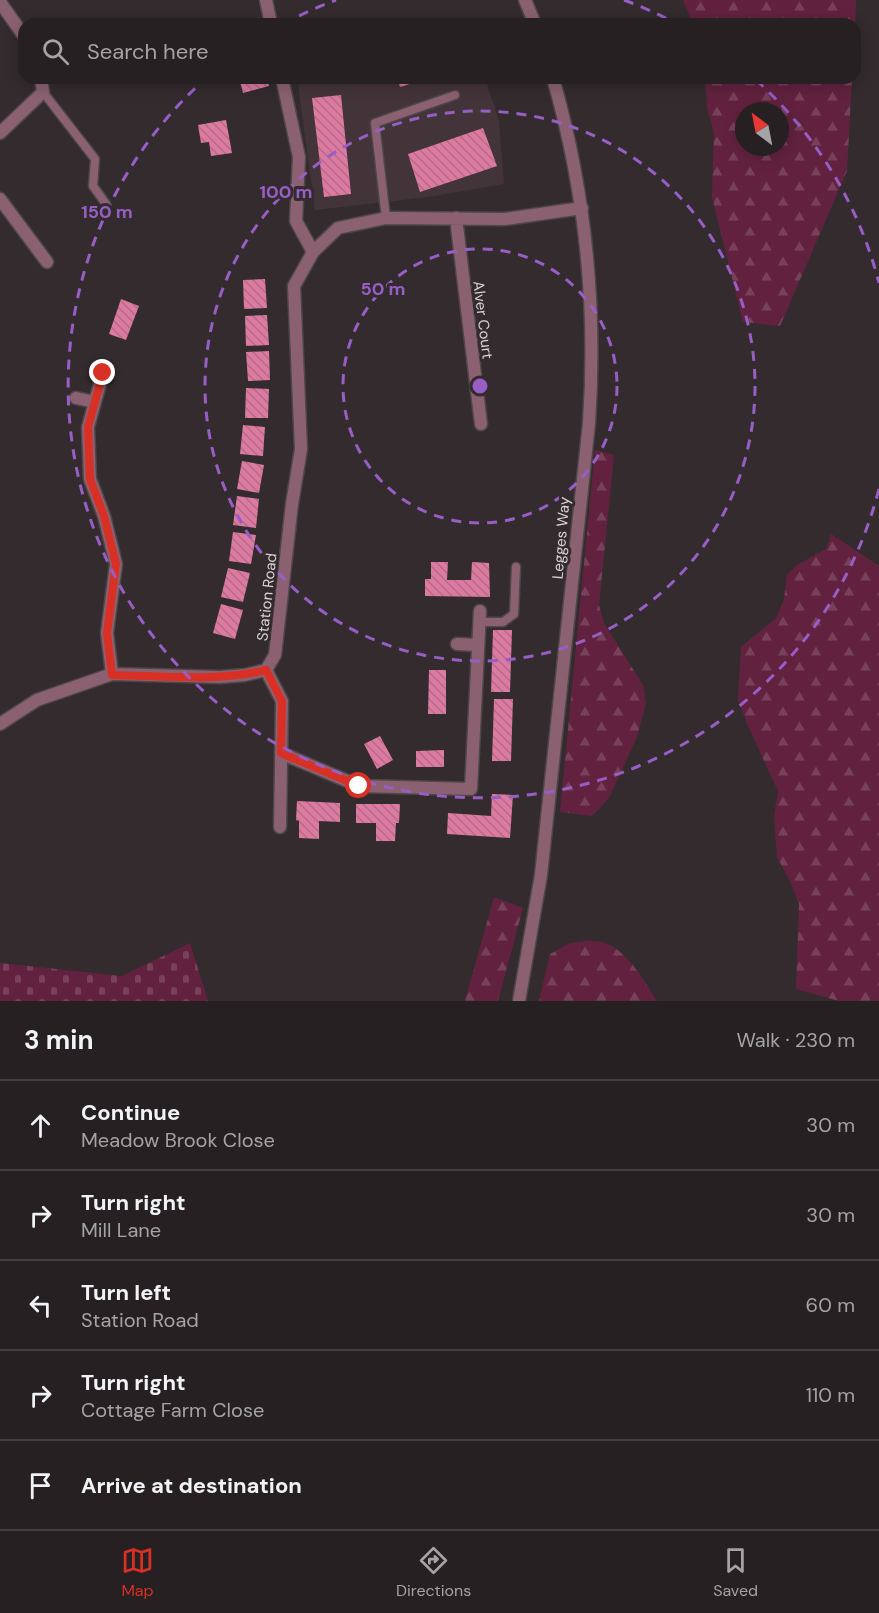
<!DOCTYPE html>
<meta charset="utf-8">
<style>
body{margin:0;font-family:"DM Sans",sans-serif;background:#332d2f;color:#f1f3f6}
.compass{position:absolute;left:735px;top:102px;width:54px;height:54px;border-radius:50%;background:#272022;box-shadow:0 3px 15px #0003;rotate:328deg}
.stop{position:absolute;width:18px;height:18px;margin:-14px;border:4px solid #d93025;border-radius:50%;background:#fff}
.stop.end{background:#d93025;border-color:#fff;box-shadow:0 2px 6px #0008}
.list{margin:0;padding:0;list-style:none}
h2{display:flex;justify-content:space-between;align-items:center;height:78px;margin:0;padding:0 24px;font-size:26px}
h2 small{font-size:20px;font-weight:400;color:#a4a3a5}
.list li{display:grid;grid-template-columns:39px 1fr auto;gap:18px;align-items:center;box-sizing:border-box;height:90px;padding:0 24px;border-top:2px solid #433e40}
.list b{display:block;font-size:22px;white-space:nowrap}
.list p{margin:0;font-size:20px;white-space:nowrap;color:#a4a3a5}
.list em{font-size:20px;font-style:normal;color:#a4a3a5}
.icon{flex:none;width:33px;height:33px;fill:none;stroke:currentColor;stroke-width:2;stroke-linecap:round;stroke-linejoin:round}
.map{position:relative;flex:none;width:879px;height:1001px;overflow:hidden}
.search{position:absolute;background:#272022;box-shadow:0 3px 15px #0003;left:18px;right:18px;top:18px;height:66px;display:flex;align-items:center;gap:15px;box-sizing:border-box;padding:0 21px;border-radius:18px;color:#a4a3a5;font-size:22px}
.sheet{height:528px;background:#272022}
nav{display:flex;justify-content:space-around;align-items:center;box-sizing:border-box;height:84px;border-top:2px solid #433e40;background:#272022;font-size:16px;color:#a4a3a5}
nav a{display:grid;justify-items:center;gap:3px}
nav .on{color:#d93025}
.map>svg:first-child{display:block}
</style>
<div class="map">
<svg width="879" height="1001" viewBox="0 0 879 1001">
<defs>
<pattern id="forest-firs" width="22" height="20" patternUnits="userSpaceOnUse" patternTransform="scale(1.5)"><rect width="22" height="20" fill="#62223f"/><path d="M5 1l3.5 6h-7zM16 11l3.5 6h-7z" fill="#78415a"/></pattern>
<pattern id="cemetery-stones" width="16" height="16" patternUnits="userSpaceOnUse" patternTransform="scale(1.5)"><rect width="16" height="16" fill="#62223f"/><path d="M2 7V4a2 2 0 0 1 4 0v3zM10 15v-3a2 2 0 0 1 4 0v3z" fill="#78415a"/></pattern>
<pattern id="building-back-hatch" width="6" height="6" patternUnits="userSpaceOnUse" patternTransform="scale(1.5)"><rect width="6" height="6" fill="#dc7aa2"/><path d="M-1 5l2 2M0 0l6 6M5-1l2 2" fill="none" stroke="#b56b8a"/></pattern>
</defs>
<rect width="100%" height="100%" fill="#342b2e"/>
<!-- built -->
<path fill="#433439" d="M316 78H485L499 121 504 184 429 197 315 210 298 85Z"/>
<!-- forest -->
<path fill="url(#forest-firs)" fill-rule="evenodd" d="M683 0H856L855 24H693Z
M705 78H852L847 171 780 326 743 322 712 197 714 133 707 107ZM744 111H780V147H744Z
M595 450 614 455 599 605 604 623 643 685 646 703 637 737 609 798 592 816 560 812Z
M831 534 879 566V1001H839L796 989 799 904 790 881 777 857 774 816 778 791 747 724 738 699 741 647 776 618 784 599 787 575 797 565 826 549Z
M494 897 523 908 498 1001H465Z
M586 941C592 941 599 941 605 943 629 952 644 981 657 1001H539L550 954 570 943Z"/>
<!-- cemetery -->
<path fill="url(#cemetery-stones)" d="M190 943 208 1001H0V963L122 976Z"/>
<!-- building -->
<path fill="url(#building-back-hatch)" d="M239 78H265V82L268 81 269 86 243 93Z
M397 78H429L400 87Z
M341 95 351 194 324 197 312 98Z
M226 120 232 153 211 156 209 142 201 143 198 125Z
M483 128 497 166 420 192 408 154Z
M265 279 267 308 244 309 243 280Z
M121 299 139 306 126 340 109 334Z
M267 315 269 345 246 346 245 316Z
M269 351 270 380 248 381 246 352Z
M246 388 269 389 268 418H245Z
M243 425 265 427 263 456 240 454Z
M242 461 264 465 259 493 237 489Z
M237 496 259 499 256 528 233 525Z
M233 532 256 535 251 564 229 561Z
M431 562H448L447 580H471L472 562 489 563 490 597 425 596V579H431Z
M228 568 250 573 243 602 221 597Z
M221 604 243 610 235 639 213 633Z
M493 630H512L510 692H491Z
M429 670H446V714H428Z
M494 699H513L511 761H492Z
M380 736 393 760 377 769 364 744Z
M444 750V767H416V751Z
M492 794 513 795 510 838 447 834 448 813 491 816Z
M297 801 340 803V822L319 821V839L299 838V821L296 820Z
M356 804H400L399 823H396L395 841H376V823H356Z"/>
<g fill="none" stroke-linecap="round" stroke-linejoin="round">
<defs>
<path id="service" d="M43 92 95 159 93 186 106 204
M386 218 375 123 455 95
M479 622H503L514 614 516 567"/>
<path id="minor" d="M266 0 271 24
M0 2 24 36
M282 78 299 157 296 221 313 252
M0 133 43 92 41 78
M0 199 47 262
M456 218 481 424
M103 373 88 427 90 479 104 516 116 564 107 633 112 674
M76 398 95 402
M457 644 478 645
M266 670 282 701 280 827
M0 724 37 700 112 674 220 677 245 675 266 670 275 655 292 504 301 449 294 286 313 252 338 228 386 218 505 219 582 208
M281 753 359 786 471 789 480 611"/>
<path id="tertiary" d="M525 0 535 24
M519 1001 541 875 589 423C597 307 585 190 553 78"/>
</defs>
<!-- service casing -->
<use href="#service" stroke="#4e4649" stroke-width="11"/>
<!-- minor casing -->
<use href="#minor" stroke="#4e4649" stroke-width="15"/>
<!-- tertiary casing -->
<use href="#tertiary" stroke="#4e4649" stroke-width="15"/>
<!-- service -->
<use href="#service" stroke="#8b6171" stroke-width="8"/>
<!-- minor -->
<use href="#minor" stroke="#8b6171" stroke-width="12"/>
<!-- tertiary -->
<use href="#tertiary" stroke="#8b6171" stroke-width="12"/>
</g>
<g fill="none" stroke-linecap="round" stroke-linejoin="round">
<!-- route -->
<path stroke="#d93025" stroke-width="8" d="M103 373 88 427 90 479 104 516 116 564 107 633 112 675C163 676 216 682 266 670L282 701 281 753 359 786"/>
</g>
<!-- distance rings -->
<g fill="none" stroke="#975ec5" stroke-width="3" stroke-dasharray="10 8">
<circle cx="480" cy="386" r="137"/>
<circle cx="480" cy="386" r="275"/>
<path d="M879 489A412 412 0 1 1 204 80M283 24A412 412 0 0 1 336 0M624 0A412 412 0 0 1 677 24M756 80A412 412 0 0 1 879 283"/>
</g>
<g text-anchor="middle" stroke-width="6" stroke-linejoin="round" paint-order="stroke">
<!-- street labels -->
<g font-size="15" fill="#d8d2d4" stroke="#342b2e">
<text transform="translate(483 320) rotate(83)" y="5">Alver Court</text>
<text transform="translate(561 538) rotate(-85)" y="5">Legges Way</text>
<text transform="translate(267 597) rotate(-84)" y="5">Station Road</text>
</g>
</g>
<circle cx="480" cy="386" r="9" fill="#975ec5" stroke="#342b2e" stroke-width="3"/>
<g font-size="18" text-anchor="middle" font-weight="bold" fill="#975ec5" stroke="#342b2e" stroke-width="6" stroke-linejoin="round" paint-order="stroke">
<text x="286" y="198">100 m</text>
<text x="107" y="218">150 m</text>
<text x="383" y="295">50 m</text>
</g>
</svg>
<svg class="compass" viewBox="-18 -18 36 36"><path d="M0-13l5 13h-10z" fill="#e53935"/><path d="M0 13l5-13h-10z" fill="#a4a3a5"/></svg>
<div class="stop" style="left:359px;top:786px"></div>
<div class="stop end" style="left:103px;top:373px"></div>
<div class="search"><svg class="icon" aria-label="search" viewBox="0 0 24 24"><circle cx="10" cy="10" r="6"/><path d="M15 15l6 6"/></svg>Search here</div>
</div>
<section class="sheet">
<h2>3 min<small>Walk · 230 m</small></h2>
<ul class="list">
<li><svg class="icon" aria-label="ahead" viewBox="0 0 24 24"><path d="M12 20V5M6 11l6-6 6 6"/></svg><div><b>Continue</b><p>Meadow Brook Close</p></div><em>30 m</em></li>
<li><svg class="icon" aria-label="right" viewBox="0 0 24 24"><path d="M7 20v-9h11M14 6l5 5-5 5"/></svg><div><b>Turn right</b><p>Mill Lane</p></div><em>30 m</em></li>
<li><svg class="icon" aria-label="left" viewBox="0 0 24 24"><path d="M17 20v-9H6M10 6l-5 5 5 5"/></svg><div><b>Turn left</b><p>Station Road</p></div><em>60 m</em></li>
<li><svg class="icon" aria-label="right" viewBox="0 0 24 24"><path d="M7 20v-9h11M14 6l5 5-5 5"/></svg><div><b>Turn right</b><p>Cottage Farm Close</p></div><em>110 m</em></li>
<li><svg class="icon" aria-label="arrive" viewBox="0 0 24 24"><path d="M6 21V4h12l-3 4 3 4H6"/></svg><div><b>Arrive at destination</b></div></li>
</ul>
</section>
<nav>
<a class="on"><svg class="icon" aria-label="map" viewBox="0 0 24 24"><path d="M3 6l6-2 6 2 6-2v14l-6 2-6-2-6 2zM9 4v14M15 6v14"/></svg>Map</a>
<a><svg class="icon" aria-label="directions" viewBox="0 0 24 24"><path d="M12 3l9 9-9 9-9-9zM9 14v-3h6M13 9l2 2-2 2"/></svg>Directions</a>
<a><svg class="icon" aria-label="saved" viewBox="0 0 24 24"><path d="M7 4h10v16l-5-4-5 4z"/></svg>Saved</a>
</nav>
